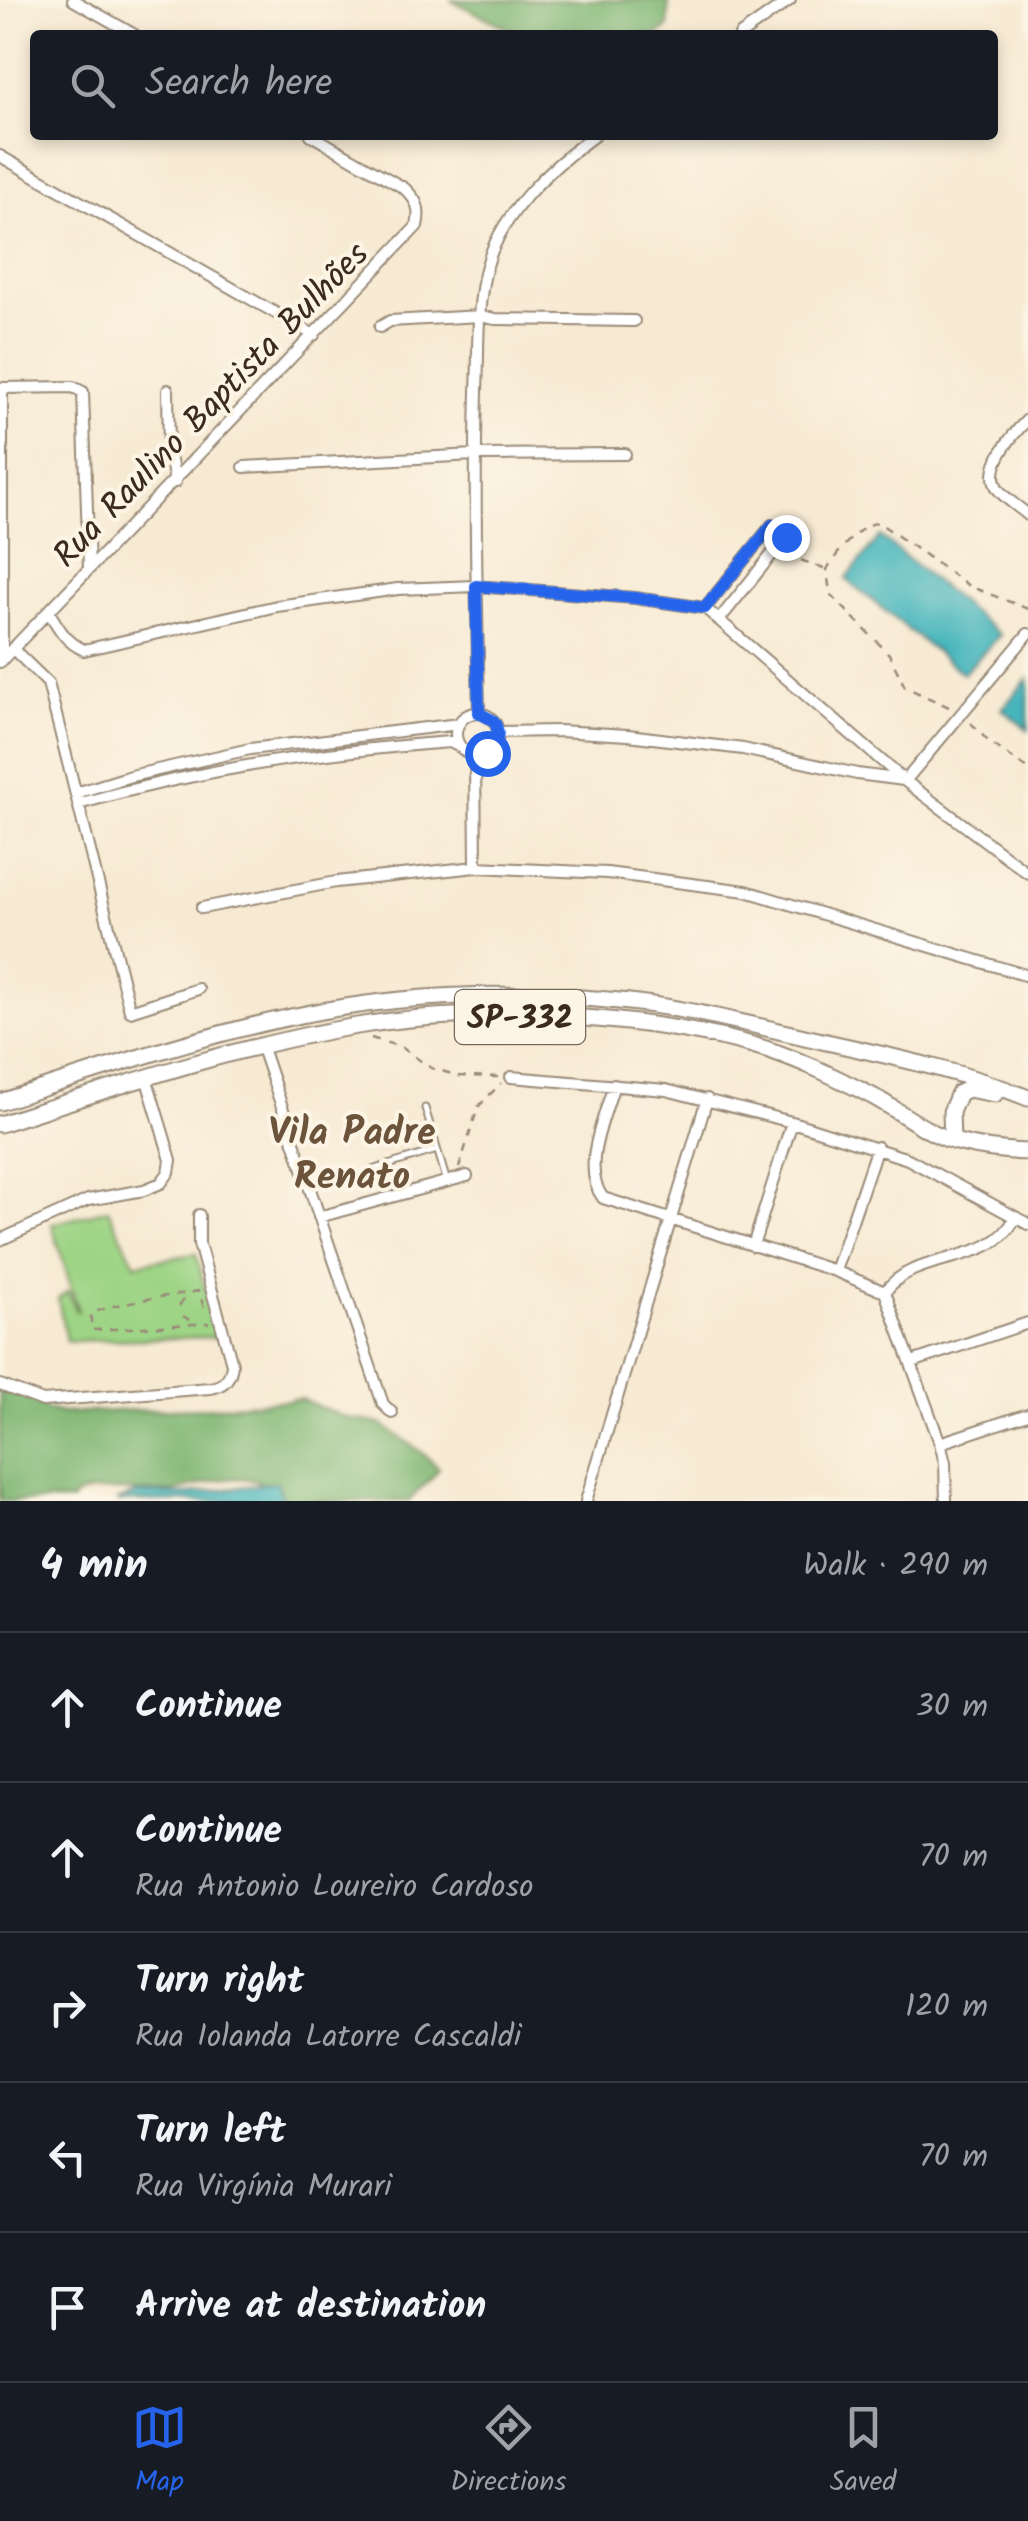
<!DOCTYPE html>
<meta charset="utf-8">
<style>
body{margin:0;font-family:Kalam,sans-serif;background:#242831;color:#f1f3f6}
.stop{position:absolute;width:30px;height:30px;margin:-22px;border:8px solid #2563eb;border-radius:50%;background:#fff}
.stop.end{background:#2563eb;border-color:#fff;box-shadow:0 2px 10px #0008}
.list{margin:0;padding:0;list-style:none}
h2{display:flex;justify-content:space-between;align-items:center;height:130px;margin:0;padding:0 40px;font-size:42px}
h2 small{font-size:32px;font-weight:400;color:#9ea1a6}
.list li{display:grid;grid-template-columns:65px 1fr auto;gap:30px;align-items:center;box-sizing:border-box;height:150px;padding:0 40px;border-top:2px solid #363941}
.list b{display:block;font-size:38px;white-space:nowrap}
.list p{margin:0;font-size:32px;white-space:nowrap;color:#9ea1a6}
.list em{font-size:32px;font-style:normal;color:#9ea1a6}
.icon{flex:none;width:55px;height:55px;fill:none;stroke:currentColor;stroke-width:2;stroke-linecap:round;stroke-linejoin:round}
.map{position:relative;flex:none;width:1028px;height:1501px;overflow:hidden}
.search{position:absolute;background:#171b24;box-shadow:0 5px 15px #0003;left:30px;right:30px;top:30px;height:110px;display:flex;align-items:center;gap:25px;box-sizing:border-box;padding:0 35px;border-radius:10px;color:#9ea1a6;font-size:38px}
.sheet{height:880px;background:#171b24}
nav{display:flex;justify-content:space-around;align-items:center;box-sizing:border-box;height:140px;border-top:2px solid #363941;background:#171b24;font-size:28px;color:#9ea1a6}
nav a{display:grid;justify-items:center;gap:5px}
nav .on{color:#2563eb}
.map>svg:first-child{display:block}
</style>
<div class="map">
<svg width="1028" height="1501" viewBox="0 0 1028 1501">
<rect width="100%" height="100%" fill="#fcf5e5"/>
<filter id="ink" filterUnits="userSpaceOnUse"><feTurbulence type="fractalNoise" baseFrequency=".01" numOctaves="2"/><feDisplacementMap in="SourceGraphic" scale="20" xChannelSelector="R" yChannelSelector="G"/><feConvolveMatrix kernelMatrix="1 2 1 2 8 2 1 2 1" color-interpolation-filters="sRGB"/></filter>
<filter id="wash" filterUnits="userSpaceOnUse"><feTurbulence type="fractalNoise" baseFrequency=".0048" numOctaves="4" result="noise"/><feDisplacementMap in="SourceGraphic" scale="40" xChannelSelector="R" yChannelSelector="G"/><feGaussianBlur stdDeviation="2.25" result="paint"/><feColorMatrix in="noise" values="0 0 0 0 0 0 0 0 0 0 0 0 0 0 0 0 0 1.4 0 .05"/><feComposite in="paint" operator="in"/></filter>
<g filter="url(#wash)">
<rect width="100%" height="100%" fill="#f7ead3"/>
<!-- green -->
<path fill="#9dd485" stroke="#6c7f52" stroke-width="2.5" d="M108 1209 135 1264 196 1254 218 1337 66 1341 58 1298 68 1291 76 1311H78L52 1224Z"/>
<!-- forest -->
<path fill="#7eb672" stroke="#5c7048" stroke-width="2.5" d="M450 0H669L668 27 657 35H522Z
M0 1387 26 1393 46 1409 63 1413 201 1408 301 1399 344 1417 381 1424 420 1451 439 1468C431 1481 419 1489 409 1501H276C271 1491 264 1483 254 1480 227 1473 195 1488 168 1492 137 1496 103 1484 74 1497L72 1501H0Z"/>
<!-- water -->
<path fill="#45b5bc" stroke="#40706d" stroke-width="2.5" d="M880 536 1000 635 963 674 846 579Z
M1028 678V730L1002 709Z
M277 1482 283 1501H116L140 1493 189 1494Z"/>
</g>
<g filter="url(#ink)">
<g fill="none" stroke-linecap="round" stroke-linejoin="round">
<defs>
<path id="lane" d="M425 1108 447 1182
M372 1170 437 1150"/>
<path id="street" d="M73 0 135 35
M740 35 790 0
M0 156 314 335
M380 327 390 321 480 316 495 319 634 321
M0 388 73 387 83 392 89 569
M168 390 169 451 175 482
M1028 419C1014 433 983 467 998 489 1004 498 1019 507 1028 515
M244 467 475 455 625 454
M705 608 772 525 786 537 719 620
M49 612C59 629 66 642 84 650L277 606 398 589 476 586 635 598 705 608 905 781 1028 873
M13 649 48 683 130 1011 198 989
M2 660V388
M0 662 417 226C421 208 417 200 404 188L311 135
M456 734a21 21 0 1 1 42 0a21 21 0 1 1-42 0Z
M479 713C477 605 474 498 477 391 479 351 476 308 486 269 500 213 550 168 595 135
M498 732 559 731 628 735 743 749 857 774 904 780
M475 755 476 867
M905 781 1028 634
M76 793 131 776 250 749 459 724
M78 804C205 768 319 752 450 742L460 747
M202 908 336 882 476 867 607 873 746 891 1028 976
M261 1045 383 1404 392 1413
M511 1077 666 1090 792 1122 908 1159 1028 1224
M614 1084C605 1117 580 1168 603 1198L835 1271 885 1292 940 1443 945 1463 946 1501
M319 1217 467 1176
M0 1240 88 1200 144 1190 161 1183 169 1172 171 1160 146 1077
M753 1246 792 1122
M835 1271 877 1147
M885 1292C915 1249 991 1268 1015 1218
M912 1362 1028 1323
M0 1385 43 1401 210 1388C224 1386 231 1378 232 1364L199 1244V1215
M940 1443 1028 1414
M586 1501 707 1099"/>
<path id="primary" d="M0 1102C96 1071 192 1038 291 1017 393 995 504 991 608 1000 676 1005 743 1023 809 1038 883 1055 957 1069 1028 1098
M0 1124C118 1086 235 1046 357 1026 473 1006 635 1014 749 1044 793 1056 834 1076 874 1097 900 1111 925 1132 953 1141 978 1148 1003 1151 1028 1152
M952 1140 951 1112 959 1093 968 1089 995 1094"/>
</defs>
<!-- lane casing -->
<use href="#lane" stroke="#998a78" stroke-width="9"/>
<!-- street casing -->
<use href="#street" stroke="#998a78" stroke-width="14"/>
<!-- primary casing -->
<use href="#primary" stroke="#998a78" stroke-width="19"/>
<!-- path -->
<path stroke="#998a78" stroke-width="2.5" stroke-dasharray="8 8" stroke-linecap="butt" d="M786 555 826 569
M949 707 905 687 889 654 830 594 827 569C840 550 855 528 878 522L969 586 1028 609
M971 723 988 741 1028 769
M371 1038 401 1047 431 1068 459 1076 499 1077
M459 1168 478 1107 501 1083
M179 1306 188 1294
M204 1307 198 1291C162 1298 125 1299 91 1314V1329L96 1330 209 1323
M183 1316 194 1323"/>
<!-- lane -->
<use href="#lane" stroke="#fff" stroke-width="5"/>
<!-- street -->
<use href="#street" stroke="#fff" stroke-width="10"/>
<!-- primary -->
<use href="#primary" stroke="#fff" stroke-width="15"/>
</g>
</g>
<g fill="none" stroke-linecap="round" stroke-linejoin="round" filter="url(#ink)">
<!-- route -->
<path stroke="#2563eb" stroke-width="12" d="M487 753C498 744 501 734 494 721L479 713 476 586 635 598 705 608 772 525 786 537"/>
</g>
<g text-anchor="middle" stroke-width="8" stroke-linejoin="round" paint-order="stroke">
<!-- shield labels -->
<rect fill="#fcf5e5" stroke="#75675a" stroke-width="2.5" x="455" y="990" width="130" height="54" rx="8"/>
<g font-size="32" font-weight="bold" fill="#3b2a1e">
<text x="520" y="1028">SP-332</text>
</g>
<!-- street labels -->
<g font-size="35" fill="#3b2a1e" stroke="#fcf5e5">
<text transform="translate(210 404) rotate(-46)" y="12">Rua Raulino Baptista Bulhões</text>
</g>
<!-- neighbourhood labels -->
<g font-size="38" font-weight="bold" fill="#6c533b" stroke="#fcf5e5">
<text x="352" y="1144">Vila Padre<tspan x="352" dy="44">Renato</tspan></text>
</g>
</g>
</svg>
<div class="stop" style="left:487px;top:753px"></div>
<div class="stop end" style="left:786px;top:537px"></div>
<div class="search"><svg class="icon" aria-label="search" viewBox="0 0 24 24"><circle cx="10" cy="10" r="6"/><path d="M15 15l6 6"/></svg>Search here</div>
</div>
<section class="sheet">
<h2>4 min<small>Walk · 290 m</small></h2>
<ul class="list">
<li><svg class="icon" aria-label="ahead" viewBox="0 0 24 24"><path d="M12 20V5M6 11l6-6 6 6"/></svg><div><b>Continue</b></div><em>30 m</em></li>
<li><svg class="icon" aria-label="ahead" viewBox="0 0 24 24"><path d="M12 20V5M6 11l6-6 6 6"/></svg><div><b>Continue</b><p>Rua Antonio Loureiro Cardoso</p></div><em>70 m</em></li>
<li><svg class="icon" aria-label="right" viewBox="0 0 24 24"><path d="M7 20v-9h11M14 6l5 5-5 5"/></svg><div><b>Turn right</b><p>Rua Iolanda Latorre Cascaldi</p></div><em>120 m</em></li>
<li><svg class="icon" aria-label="left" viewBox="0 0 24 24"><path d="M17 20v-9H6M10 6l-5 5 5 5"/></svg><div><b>Turn left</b><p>Rua Virgínia Murari</p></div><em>70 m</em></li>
<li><svg class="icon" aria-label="arrive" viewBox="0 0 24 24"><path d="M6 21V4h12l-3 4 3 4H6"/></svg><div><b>Arrive at destination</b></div></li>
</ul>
</section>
<nav>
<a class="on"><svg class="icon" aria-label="map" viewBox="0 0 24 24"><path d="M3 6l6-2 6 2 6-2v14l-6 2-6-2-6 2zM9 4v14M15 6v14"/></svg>Map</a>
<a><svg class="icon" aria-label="directions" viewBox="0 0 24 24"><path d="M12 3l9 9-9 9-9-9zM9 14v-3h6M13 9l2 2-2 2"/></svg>Directions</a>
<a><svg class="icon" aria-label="saved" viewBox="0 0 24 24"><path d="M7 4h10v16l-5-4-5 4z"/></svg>Saved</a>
</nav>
